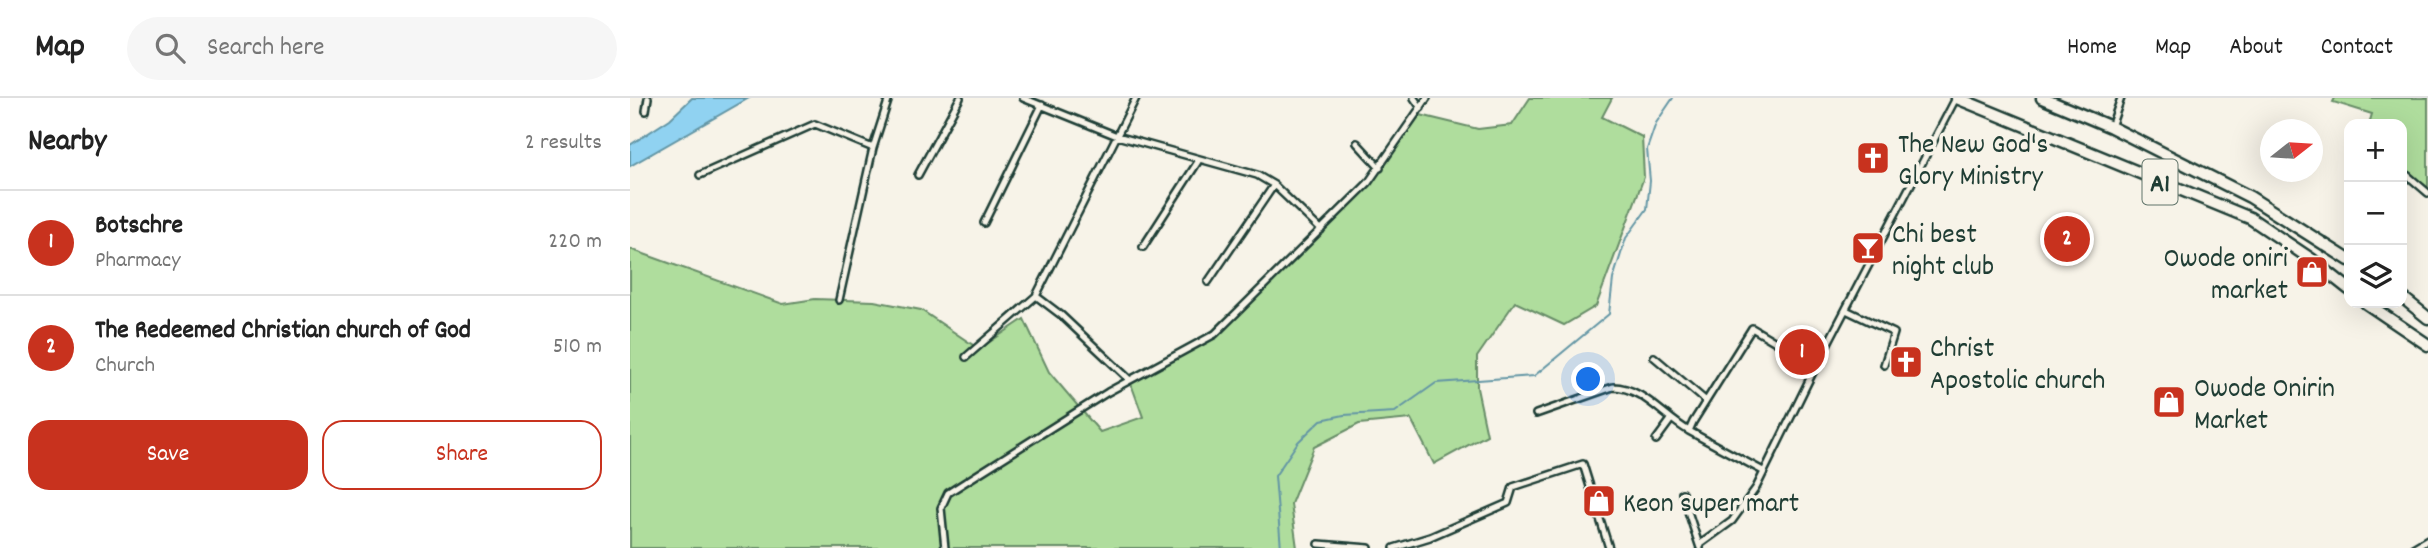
<!DOCTYPE html>
<meta charset="utf-8">
<style>
body{margin:0;font-family:Dekko,sans-serif;background:#f6f6f6;color:#222}
.controls{position:absolute;right:21px;top:21px;display:grid;overflow:hidden;border-radius:14px;box-shadow:0 7px 28px #0002}
.controls button{width:63px;height:63px;display:grid;place-items:center;padding:0;border:0;border-bottom:2px solid #e0e0e0;background:#fff;color:#222;font:35px sans-serif}
.compass{position:absolute;left:1630px;top:21px;width:63px;height:63px;border-radius:50%;background:#fff;box-shadow:0 7px 28px #0002;rotate:73deg}
.you{position:absolute;left:959px;top:282px;width:24px;height:24px;margin:-18px;border:5px solid #fff;border-radius:50%;background:#1a73e8;box-shadow:0 0 0 10px #1a73e833}
.badge{display:grid;place-items:center;width:46px;height:46px;border-radius:50%;background:#c8321e;color:#fff;font-size:23px;font-weight:700}
.pin{position:absolute;translate:-50% -50%;border:4px solid #fff;box-shadow:0 2px 7px #0006}
.list{margin:0;padding:0;list-style:none}
h2{display:flex;justify-content:space-between;align-items:center;height:91px;margin:0;padding:0 28px;font-size:30px}
h2 small{font-size:23px;font-weight:400;color:#767676}
.list li{display:grid;grid-template-columns:46px 1fr auto;gap:21px;align-items:center;box-sizing:border-box;height:105px;padding:0 28px;border-top:2px solid #e0e0e0}
.list b{display:block;font-size:26px;white-space:nowrap}
.list p{margin:0;font-size:23px;white-space:nowrap;color:#767676}
.list em{font-size:23px;font-style:normal;color:#767676}
.actions{display:flex;gap:14px;padding:21px 28px}
.actions a{flex:1;padding:16px 0;border:2px solid #c8321e;border-radius:21px;text-align:center;font-size:24px;color:#c8321e}
.actions .main{background:#c8321e;color:#fff}
.icon{flex:none;width:38px;height:38px;fill:none;stroke:currentColor;stroke-width:2;stroke-linecap:round;stroke-linejoin:round}
.map{position:relative;flex:none;width:1798px;height:450px;overflow:hidden}
header{display:flex;align-items:center;gap:42px;box-sizing:border-box;height:98px;padding:0 35px;background:#fff;border-bottom:2px solid #e0e0e0}
header strong{font-size:33px}
nav{display:flex;gap:38px;margin-inline-start:auto;font-size:24px}
.search{width:490px;height:63px;background:#f6f6f6;display:flex;align-items:center;gap:18px;box-sizing:border-box;padding:0 24px;border-radius:38px;color:#767676;font-size:26px}
main{display:flex}
aside{flex:1;background:#fff}
.map>svg:first-child{display:block}
</style>
<header>
<strong>Map</strong>
<div class="search"><svg class="icon" aria-label="search" viewBox="0 0 24 24"><circle cx="10" cy="10" r="6"/><path d="M15 15l6 6"/></svg>Search here</div>
<nav><a>Home</a><a>Map</a><a>About</a><a>Contact</a></nav>
</header>
<main>
<aside>
<h2>Nearby<small>2 results</small></h2>
<ul class="list">
<li><span class="badge">1</span><div><b>Botschre</b><p>Pharmacy</p></div><em>220 m</em></li>
<li><span class="badge">2</span><div><b>The Redeemed Christian church of God</b><p>Church</p></div><em>510 m</em></li>
</ul>
<div class="actions"><a class="main">Save</a><a>Share</a></div>
</aside>
<div class="map">
<svg width="1798" height="450" viewBox="0 0 1798 450">
<rect width="100%" height="100%" fill="#f7f3e8"/>
<filter id="ink" filterUnits="userSpaceOnUse"><feTurbulence type="fractalNoise" baseFrequency=".0143" numOctaves="2"/><feDisplacementMap in="SourceGraphic" scale="14" xChannelSelector="R" yChannelSelector="G"/><feConvolveMatrix kernelMatrix="1 2 1 2 8 2 1 2 1" color-interpolation-filters="sRGB"/></filter>
<g filter="url(#ink)">
<!-- green -->
<path fill="#afdd9d" stroke="#678d68" stroke-width="2" d="M900 0H982L972 19 1012 39 1014 79 966 208 934 227 885 204 847 259V290L857 337 804 366 781 321 729 326 684 349 661 406 667 450H0V151L153 206 185 201 244 203 291 212 349 251 394 221 419 274 470 334 513 319 500 283 582 233 745 76 786 16 848 31 882 27Z
M1705 0H1798V92L1772 70V26H1739L1742 16 1703 4Z"/>
<!-- water -->
<path fill="#90d2f1" stroke="#6396a5" stroke-width="2" d="M62 0H119L0 68V47L40 21Z"/>
<g fill="none" stroke-linecap="round" stroke-linejoin="round">
<!-- stream -->
<path stroke="#6396a5" stroke-width="2" d="M651 450 645 378 668 344 691 322 714 317 765 314 806 285 904 278 979 216 983 181 996 140 1017 111 1020 83 1017 51 1026 25 1043 0"/>
<defs>
<path id="street" d="M393 0 487 38 627 77 644 87 691 132
M784 0 791 10
M16 13 18 0
M1481 29 1491 0
M727 45 750 70
M70 77 185 26 243 50
M288 77 330 0
M1777 77 1798 95
M354 125 412 7
M513 149 569 62
M578 184 644 87
M406 198 506 0
M209 202 243 50 259 0
M1216 212 1264 235 1254 267
M336 259 406 198 431 217 500 282
M1024 259 1076 303
M906 316 983 289C1012 289 1034 319 1059 333
M1026 342 1040 323
M1133 373 1059 333 1063 324 1122 230 1186 268
M1052 395 1069 447
M689 446 739 450
M315 450 311 410 318 395 478 294 585 236 738 85 797 0
M764 450 800 439 878 405 883 389 953 366 979 450
M1070 450 1069 447 1102 423 1126 390 1186 268 1326 0
M1783 450 1798 441"/>
<path id="highway" d="M1327 0 1620 120 1681 161 1719 191
M1412 0 1481 29 1620 99 1719 162
M1772 199 1798 220
M1736 205 1798 247"/>
</defs>
<!-- street casing -->
<use href="#street" stroke="#1f3d34" stroke-width="10"/>
<!-- highway casing -->
<use href="#highway" stroke="#1f3d34" stroke-width="15"/>
<!-- street -->
<use href="#street" stroke="#f7f3e8" stroke-width="5"/>
<!-- highway -->
<use href="#highway" stroke="#f7f3e8" stroke-width="10"/>
</g>
</g>
<!-- icons -->
<defs>
<symbol id="church-square" viewBox="-11 -11 22 22"><rect x="-9" y="-9" width="18" height="18" rx="4" fill="#c8321e" stroke="#f7f3e8"/><path d="M-1.2-6h2.4v3.5h3.3v2.4h-3.3V6h-2.4V-.1h-3.3v-2.4h3.3Z" fill="#fff"/></symbol>
<symbol id="bar-square" viewBox="-11 -11 22 22"><rect x="-9" y="-9" width="18" height="18" rx="4" fill="#c8321e" stroke="#f7f3e8"/><path d="M-6-5H6L.8 .8V4.5H3.5V6h-7V4.5H-.8V.8Z" fill="#fff"/></symbol>
<symbol id="shop-square" viewBox="-11 -11 22 22"><rect x="-9" y="-9" width="18" height="18" rx="4" fill="#c8321e" stroke="#f7f3e8"/><path d="M-5-2.5h2.3a2.7 3.5 0 0 1 5.4 0H5L5.5 6h-11ZM-1.5-2.5h3a1.5 2.3 0 0 0-3 0Z" fill="#fff"/></symbol>
</defs>
<g fill-rule="evenodd">
<use href="#church-square" x="1224" y="41" width="38" height="38"/>
<use href="#bar-square" x="1219" y="131" width="38" height="38"/>
<use href="#shop-square" x="1663" y="155" width="38" height="38"/>
<use href="#church-square" x="1257" y="245" width="38" height="38"/>
<use href="#shop-square" x="1520" y="285" width="38" height="38"/>
<use href="#shop-square" x="950" y="384" width="38" height="38"/>
</g>
<g text-anchor="middle" stroke-width="7" stroke-linejoin="round" paint-order="stroke">
<!-- shield labels -->
<rect fill="#f7f3e8" stroke="#60746a" stroke-width="2" x="1512.5" y="61.5" width="35" height="45" rx="5"/>
<g font-size="26" font-weight="bold" fill="#1f3d34">
<text x="1530" y="93">A1</text>
</g>
<!-- poi labels -->
<g font-size="28" fill="#1f3d34" stroke="#f7f3e8" text-anchor="start">
<text x="1268" y="54">The New God's<tspan x="1268" dy="32">Glory Ministry</tspan></text>
<text x="1262" y="144">Chi best<tspan x="1262" dy="32">night club</tspan></text>
<text x="1658" y="168" text-anchor="end">Owode oniri<tspan x="1658" dy="32">market</tspan></text>
<text x="1300" y="258">Christ<tspan x="1300" dy="32">Apostolic church</tspan></text>
<text x="1564" y="298">Owode Onirin<tspan x="1564" dy="32">Market</tspan></text>
<text x="993" y="413">Keon super mart</text>
</g>
</g>
</svg>
<div class="controls">
<button>+</button>
<button>−</button>
<button><svg class="icon" aria-label="layers" viewBox="0 0 24 24"><path d="M12 4l9 5-9 5-9-5zM3 14l9 5 9-5"/></svg></button>
</div>
<svg class="compass" viewBox="-18 -18 36 36"><path d="M0-13l5 13h-10z" fill="#e53935"/><path d="M0 13l5-13h-10z" fill="#767676"/></svg>
<div class="you"></div>
<div class="pin badge" style="left:1172px;top:254px">1</div>
<div class="pin badge" style="left:1437px;top:141px">2</div>
</div>
</main>
